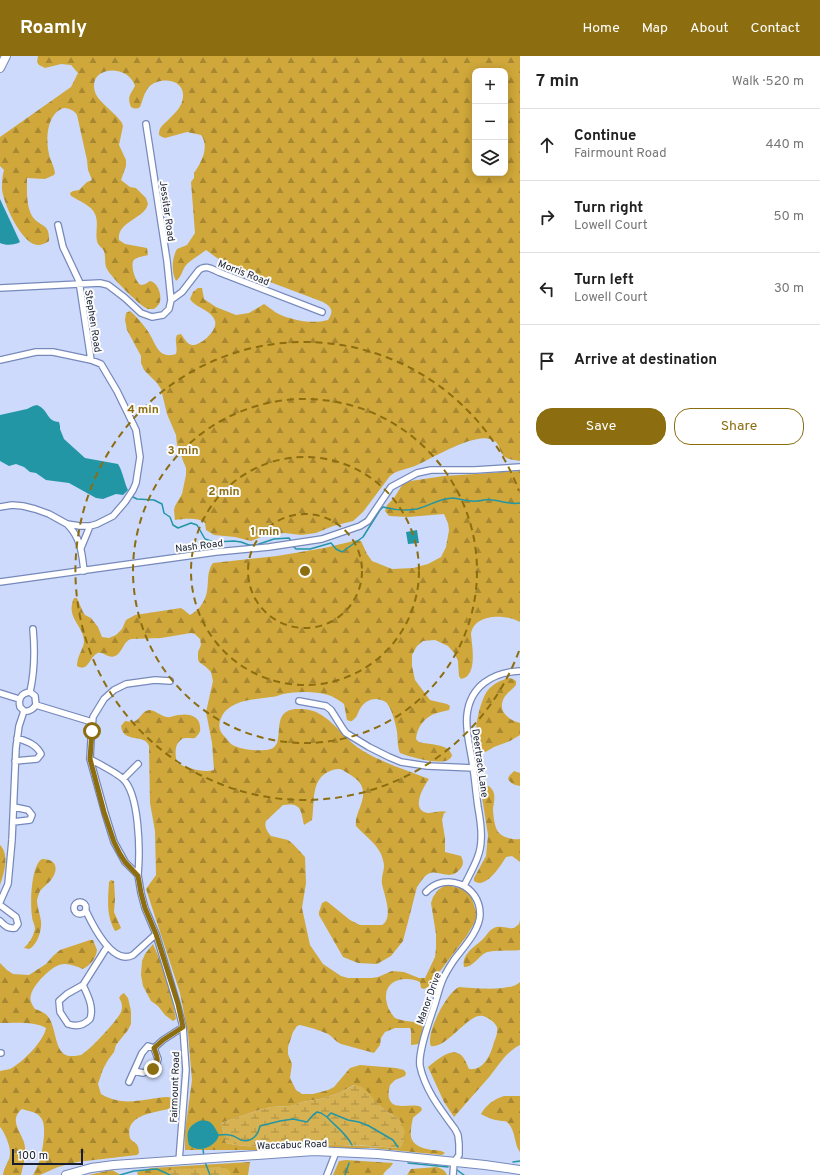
<!DOCTYPE html>
<meta charset="utf-8">
<style>
body{margin:0;font-family:Overpass,sans-serif;background:#f6f6f6;color:#222}
.controls{position:absolute;right:12px;top:12px;display:grid;overflow:hidden;border-radius:8px;box-shadow:0 2px 10px #0003}
.controls button{width:36px;height:36px;display:grid;place-items:center;padding:0;border:0;border-bottom:1px solid #e0e0e0;background:#fff;color:#222;font:20px sans-serif}
.scale{position:absolute;left:12px;bottom:10px;width:71px;box-sizing:border-box;padding-left:4px;border:2px solid #161d30;border-top:0;font-size:11px;line-height:14px;white-space:nowrap;color:#161d30;-webkit-text-stroke:3px #fbfbfb;paint-order:stroke}
.stop{position:absolute;width:12px;height:12px;margin:-9px;border:3px solid #8c6d10;border-radius:50%;background:#fff}
.stop.end{background:#8c6d10;border-color:#fff;box-shadow:0 1px 4px #0008}
.list{margin:0;padding:0;list-style:none}
h2{display:flex;justify-content:space-between;align-items:center;height:52px;margin:0;padding:0 16px;font-size:17px}
h2 small{font-size:13px;font-weight:400;color:#767676}
.list li{display:grid;grid-template-columns:26px 1fr auto;gap:12px;align-items:center;box-sizing:border-box;height:72px;padding:0 16px;border-top:1px solid #e0e0e0}
.list b{display:block;font-size:15px;white-space:nowrap}
.list p{margin:0;font-size:13px;white-space:nowrap;color:#767676}
.list em{font-size:13px;font-style:normal;color:#767676}
.actions{display:flex;gap:8px;padding:12px 16px}
.actions a{flex:1;padding:9px 0;border:1px solid #8c6d10;border-radius:16px;text-align:center;font-size:14px;color:#8c6d10}
.actions .main{background:#8c6d10;color:#fff}
.icon{flex:none;width:22px;height:22px;fill:none;stroke:currentColor;stroke-width:2;stroke-linecap:round;stroke-linejoin:round}
.map{position:relative;flex:none;width:520px;height:1119px;overflow:hidden}
header{display:flex;align-items:center;gap:24px;box-sizing:border-box;height:56px;padding:0 20px;background:#8c6d10;color:#fff}
header strong{font-size:19px}
nav{display:flex;gap:22px;margin-inline-start:auto;font-size:14px}
main{display:flex}
aside{flex:1;background:#fff}
.map>svg:first-child{display:block}
</style>
<header>
<strong>Roamly</strong>
<nav><a>Home</a><a>Map</a><a>About</a><a>Contact</a></nav>
</header>
<main>
<div class="map">
<svg width="520" height="1119" viewBox="0 0 520 1119">
<defs>
<pattern id="forest-firs" width="22" height="20" patternUnits="userSpaceOnUse"><rect width="22" height="20" fill="#cfa73a"/><path d="M5 1l3.5 6h-7zM16 11l3.5 6h-7z" fill="#a78731"/></pattern>
<pattern id="wetland-marsh" width="20" height="14" patternUnits="userSpaceOnUse"><rect width="20" height="14" fill="#d7b253"/><path d="M1 5h8M5 5V1M11 12h8M15 12V8" fill="none" stroke="#ad9045"/></pattern>
</defs>
<rect width="100%" height="100%" fill="#cddafb"/>
<!-- forest -->
<path fill="url(#forest-firs)" fill-rule="evenodd" d="M38 0H520V405C516 404 509 404 505 401 498 397 502 386 490 383 472 378 433 402 415 410 407 413 397 414 390 420L363 456 353 465 333 470 316 477 301 479 285 477 275 478 261 481 251 485 235 481 214 479 206 474 205 467C198 461 184 463 175 464L174 454 175 450 182 438 186 419V412L177 389 176 379 167 358 161 333 157 327 144 314 141 307V300L127 274 125 264 126 257 130 255C136 260 143 268 147 274 156 286 157 304 176 298 178 291 174 285 177 279L181 278C184 282 187 288 192 289 201 290 218 274 215 265 211 253 195 252 190 243L193 236 198 232H202L204 243 216 251 236 259 249 257 264 248C270 252 277 258 283 260 297 265 314 268 328 264 334 255 332 251 323 246L270 226 257 218 230 209 217 202 206 194C200 199 192 203 187 208 182 213 182 221 176 225 171 215 172 202 177 193L187 189 195 177 191 126 194 122V117C201 107 210 91 201 79L187 76 165 82 162 81 159 79C159 77 159 75 160 73 161 70 164 68 166 66 174 58 184 50 183 38 182 22 158 21 149 31 144 36 143 44 140 51 137 53 135 53 131 51 127 41 130 39 135 30 128 7 87 10 95 36 98 46 116 57 122 67L123 70 119 89 126 104V110L121 124 130 131 136 132 146 142 148 148C147 150 147 152 145 154 137 164 117 168 119 184L125 188 147 192 148 199C144 200 138 201 135 203 129 206 135 227 141 229 145 229 148 226 150 225 158 226 163 241 159 248 158 250 156 251 154 253 152 253 150 253 148 253 141 251 110 220 107 213 104 207 106 201 104 195 102 191 98 190 97 185 95 176 99 167 95 158 91 149 79 145 71 140L70 137 73 135 79 134 87 126 92 124 88 114 87 104 77 59C75 55 69 52 64 52 60 53 56 56 54 59 46 70 46 89 50 102 52 107 54 111 55 117L54 119 45 123 27 122C27 134 26 149 32 160 40 172 50 166 49 185 46 187 42 189 38 189 22 189 3 147 2 133 2 127 2 120 4 114L0 110V81L71 31 78 17 71 9 61 8 45 12 39 9 37 6ZM475 15H505V117H475Z
M520 415V566C506 558 474 557 471 578 472 590 478 620 461 623L459 620 458 605 455 598 448 590 435 584 423 585 417 590 412 599V610L415 624 430 644 447 648 450 650 449 654C445 655 441 656 437 657 425 660 417 671 416 683L419 686C429 689 448 687 452 699 451 702 451 702 448 704 439 709 410 701 400 697 397 690 398 683 397 676 396 669 392 654 388 649 387 646 384 645 381 644 372 641 364 646 360 653 358 656 357 662 353 664 351 666 350 665 347 664L344 648C340 645 336 642 331 640 319 635 296 635 283 638 279 639 275 641 271 641 266 642 261 642 256 643 249 644 242 645 236 648 229 651 224 655 221 662 218 670 219 675 225 681 227 683 229 686 231 688 240 694 256 695 266 694 291 693 265 653 298 653 302 653 306 653 310 654 328 658 343 680 357 691 379 706 404 713 429 723 423 731 410 755 428 757 435 757 441 754 447 756L444 757 442 764 445 782V796L461 800C463 804 464 808 461 812 450 827 439 812 428 818 423 821 420 827 417 831L403 885 391 900 377 908 358 907 343 901 319 859V856L322 847 326 845 329 847 350 864 360 869H382C394 862 384 838 382 828 381 820 384 816 384 810 384 806 382 801 381 798 375 786 364 779 356 770 354 757 367 745 362 731 360 724 351 719 344 715 340 712 335 713 330 715 310 723 315 747 312 764L304 769C301 754 301 746 283 749L266 765C264 771 267 775 271 780L288 784 293 788 305 801 306 827 302 852 310 889 323 908 341 920 348 922H372L378 921 392 915 404 916 419 922H425L435 901 436 892V878L431 847 433 841 438 834 444 830H451L469 834 478 861 466 881 428 931 424 933 421 932 420 926C410 921 392 921 387 934 386 936 386 940 386 943 387 947 387 951 390 955 391 957 393 960 395 962 402 965 415 966 423 967L422 982 419 988 411 989V975L410 972H395L385 976 381 982 380 989 374 997 341 988C336 986 333 981 328 978 319 974 309 971 300 969L297 970 293 976 288 991V998L292 1008 290 1022 296 1034 302 1038H313L328 1034 334 1031 350 1012 360 1009 396 1012 404 1014 406 1017 405 1020 395 1024 390 1029C389 1033 388 1037 389 1042 393 1056 411 1046 421 1051L422 1054C420 1057 415 1059 413 1062 412 1066 411 1071 411 1075 409 1085 417 1091 427 1093 433 1095 440 1093 445 1097L442 1099 372 1092 267 1093 263 1094H185V1075L192 1024 188 978 180 937 146 833 156 819 155 775 150 747 149 690C145 677 123 688 121 670L125 665C129 665 132 667 135 665 140 663 142 655 149 654 156 654 160 660 167 661 171 662 175 659 179 659 189 657 200 660 200 671 201 676 198 679 195 682 191 683 185 681 182 683 174 688 175 699 177 707 188 712 202 717 214 714L212 687 206 656 213 625 211 616 206 611 199 606 198 603V596L201 589 200 583 195 578 191 577 161 582 131 583C124 585 123 594 117 599 108 605 103 593 96 598 89 603 88 616 77 610 77 600 83 594 84 586 84 569 65 562 74 542H77L83 556 85 559 91 562 98 571 102 581 109 582 116 579 122 573 126 564 135 559 181 552 184 554 190 559C195 556 199 553 202 548 212 533 204 519 213 507L277 500 324 492 358 484 361 485 367 498 372 505 392 513 413 512 428 508 441 501 446 491 449 474 448 467 444 458 408 461 389 460 385 455 387 449 394 442 404 426 444 420ZM354 1029 386 1055 399 1063 400 1092C366 1090 331 1088 296 1089 273 1089 249 1093 226 1087L221 1067 259 1054 271 1051 291 1050 302 1046 320 1043 339 1037Z
M509 622 513 623 516 625V629C512 634 505 638 503 644 498 657 510 664 520 667V679L510 685 494 691 482 698C469 690 479 645 488 634 493 628 501 624 509 622Z
M514 715 520 717V730C515 729 511 728 508 723L509 720Z
M489 730C497 737 494 744 493 753 493 759 495 774 499 777 504 782 514 784 520 783V806L512 800 506 801C501 809 486 834 474 825V822L486 800 488 779 481 735 485 731Z
M0 789C10 799 4 817 0 829Z
M42 803C57 803 59 813 51 824 48 828 43 831 40 835 39 837 38 841 37 844 37 851 40 858 41 865 42 875 37 889 29 893L24 892C30 886 33 881 35 873 35 868 32 865 32 860 30 848 31 809 42 803Z
M111 824 114 825 115 843 114 856 121 872 118 874 115 875C106 859 108 844 109 826Z
M520 864V894C513 895 490 894 485 897 478 901 472 912 464 911 461 898 476 890 483 883 487 879 489 874 494 872 500 869 507 873 514 872L519 868Z
M90 884H93L97 894C96 902 91 909 83 913 76 910 66 906 59 909 50 912 33 929 31 939 29 944 32 949 35 953 38 954 41 955 44 957 58 965 52 997 69 1000 73 1000 77 1000 81 999 89 995 117 965 121 956 123 951 122 946 119 942L121 939 124 937 128 942 131 955V968L128 974 116 989 114 996 108 1004 103 1013 98 1028 101 1038C125 1052 143 1042 168 1041L171 1042C172 1047 173 1050 168 1053 153 1057 124 1059 130 1082 132 1087 139 1085 139 1097L137 1099 77 1106 58 1111 40 1119H33C36 1113 39 1108 40 1102 43 1093 47 1069 41 1062 38 1056 28 1055 22 1053 7 1065 24 1078 25 1091 26 1101 23 1110 21 1119H3C4 1110 10 1105 10 1098 11 1091 4 1075 0 1071V1015C3 1014 7 1014 10 1013 22 1007 44 985 46 972 35 965 13 967 0 967V907L7 914 13 918 29 919 46 908 53 900 60 894Z
M153 888C164 912 172 937 176 963L173 965 165 959 158 950 151 945 143 930 141 919 142 905 145 898Z
M520 926V989C506 996 499 1009 490 1020 478 1034 466 1047 454 1061L444 1046 428 1011C436 1005 451 990 461 999 465 1002 467 1009 469 1013 484 1015 491 998 494 986 496 982 498 976 497 971 495 966 487 961 483 960 469 956 447 993 431 990 425 978 447 936 459 931 473 932 511 936 520 926Z
M504 1040H520V1096C514 1089 516 1075 508 1067 506 1065 504 1065 502 1065 493 1064 489 1062 481 1058 486 1049 494 1043 504 1040Z
M346 1104 393 1107C391 1112 385 1114 383 1119H333L339 1105Z
M250 1106 248 1119H138L137 1116 151 1112Z
M437 1111C442 1113 445 1114 447 1119H407L411 1113Z
M112 1114 121 1119H88Z"/>
<!-- wetland -->
<path fill="url(#wetland-marsh)" d="M355 1029C365 1029 372 1042 378 1048 381 1051 384 1054 388 1056 391 1059 396 1061 399 1063 405 1071 408 1085 400 1092 366 1089 331 1088 296 1089 273 1089 249 1093 226 1087L221 1067 259 1054 271 1051 291 1050 302 1046 320 1043 339 1037Z
M217 1111C226 1111 228 1112 232 1119H162L167 1115 173 1113 203 1112Z"/>
<!-- water -->
<path fill="#2396a5" d="M0 143 20 186C15 189 6 190 0 187Z
M37 349C39 350 41 351 42 352 48 357 49 366 59 366L60 370V373L64 383 85 402 118 408C123 416 124 426 128 434L123 439 116 438 103 443 96 442 69 427 46 424 36 417 30 416 24 411 16 408 9 410 0 405V359L27 353 33 350Z
M417 474 419 487 408 488 406 476Z
M199 1065C212 1063 213 1069 219 1079 216 1091 198 1098 189 1089 186 1077 187 1071 199 1065Z"/>
<g fill="none" stroke-linecap="round" stroke-linejoin="round">
<!-- stream -->
<path stroke="#2396a5" stroke-width="1.5" d="M131 440 137 443 154 444 162 448 164 457 170 461 173 469 178 472 191 467 197 469 205 483 214 486 234 485 241 486 249 489H256L274 483 289 482 291 485
M293 490 296 493H310L331 487 336 493 342 496 363 481 380 454 383 451C394 454 406 455 417 453 429 450 440 442 453 442 461 443 469 446 477 445 482 445 487 442 492 444 502 445 511 449 520 447
M327 1061C336 1071 346 1077 352 1089
M219 1079C222 1079 226 1078 229 1079 233 1079 237 1082 241 1084 252 1087 258 1079 260 1070L280 1065 293 1063 307 1066C311 1062 312 1059 317 1056L321 1057 327 1061 331 1057 348 1064 359 1066 369 1070 393 1084 398 1091
M203 1093 204 1101
M205 1106 210 1119
M513 1106 520 1105
M408 1107 448 1111
M457 1114 464 1119
M120 1119 134 1115 157 1113 170 1119
M345 1119 349 1107"/>
<defs>
<path id="minor" d="M146 68 167 205 171 244
M58 169 63 191 79 225 91 304
M0 232 100 227 108 229 125 242 141 257 152 261 163 259 169 253 171 244 182 236 199 214C206 208 213 214 221 217L322 256
M0 304 36 296H53L91 304 101 308 117 335 136 374 140 401 136 427 133 434 125 446 113 460 97 468 90 470H80L67 468 49 458 35 453 23 450 12 449 0 451
M67 468C81 482 82 497 84 515
M81 492 90 470
M0 526 216 496 269 491 322 483 360 470 368 465 391 431 417 417 431 414H475L520 411
M170 625 155 624 126 628 114 634 104 643 93 661 91 684 90 703 105 757 114 786 125 806 138 819 141 837 145 852 156 878 177 948 183 971 186 1014 179 1105
M30 636C35 614 35 595 33 573
M0 637 19 643
M299 645 326 650 331 654 343 673 346 677 369 691 389 701 401 706 427 710 474 712
M36 649 92 666
M24 655C30 656 33 653 36 649L35 640 30 636
M24 655 20 651C18 643 21 637 30 636
M90 703C99 708 115 716 122 722 140 737 140 797 138 819
M15 705 37 703 41 698C36 688 26 685 17 682
M123 723 138 708
M13 766 30 764 32 759 28 754 14 751
M464 830C471 815 481 800 481 784 482 773 480 762 478 751 476 737 475 724 473 711 471 694 465 676 467 659 470 630 493 616 520 615
M426 836C445 815 480 829 480 858 480 874 463 892 454 904 450 910 446 916 443 923 439 932 437 942 434 951 429 966 418 995 420 1010 425 1034 441 1054 455 1073L458 1079 459 1088V1099L454 1106 453 1119
M0 846 8 828 12 784 16 692 19 670 24 655
M74 852a6 6 0 1 1 12 0a6 6 0 1 1-12 0Z
M0 849 16 861 18 868 15 872C8 873 5 870 0 865
M86 855C93 870 113 910 133 899L156 878
M83 929C88 940 94 951 90 963 84 969 76 971 68 968L60 956 59 945 67 938Z
M83 929 107 891
M0 997H1
M134 1015 143 1017 153 1013 156 1010 158 1003 154 992
M129 1026 142 997 148 990 154 992 163 984 183 971
M327 1119 336 1096"/>
<path id="secondary" d="M0 12 6 0
M66 1119 91 1112 114 1109 314 1095 378 1098 485 1109 520 1114"/>
</defs>
<!-- minor casing -->
<use href="#minor" stroke="#7689bb" stroke-width="8"/>
<!-- secondary casing -->
<use href="#secondary" stroke="#7689bb" stroke-width="10"/>
<!-- minor -->
<use href="#minor" stroke="#fff" stroke-width="5.5"/>
<!-- secondary -->
<use href="#secondary" stroke="#fff" stroke-width="8"/>
</g>
<g fill="none" stroke-linecap="round" stroke-linejoin="round">
<!-- route -->
<path stroke="#8c6d10" stroke-width="5" d="M92 675 90 703 104 756 114 786 120 798 125 806 138 820 141 837 145 852 156 878 178 948 183 971 163 984 154 992C157 1000 160 1006 153 1013"/>
</g>
<!-- distance rings -->
<g fill="none" stroke="#8c6d10" stroke-width="2" stroke-dasharray="7 5">
<circle cx="305" cy="515" r="57"/>
<circle cx="305" cy="515" r="114"/>
<circle cx="305" cy="515" r="172"/>
<path d="M519 595A229 229 0 1 1 519 435"/>
</g>
<g text-anchor="middle" stroke-width="4" stroke-linejoin="round" paint-order="stroke">
<!-- street labels -->
<g font-size="10" fill="#161d30" stroke="#fbfbfb">
<text transform="translate(168 155) rotate(82)" y="4">Jessitar Road</text>
<text transform="translate(244 216) rotate(21)" y="4">Morris Road</text>
<text transform="translate(94 265) rotate(81)" y="4">Stephen Road</text>
<text transform="translate(199 489) rotate(-7)" y="4">Nash Road</text>
<text transform="translate(481 707) rotate(82)" y="4">Deertrack Lane</text>
<text transform="translate(428 942) rotate(-70)" y="4">Manor Drive</text>
<text transform="translate(174 1031) rotate(-88)" y="4">Fairmount Road</text>
<text transform="translate(292 1088) rotate(-2)" y="4">Waccabuc Road</text>
</g>
</g>
<circle cx="305" cy="515" r="6" fill="#8c6d10" stroke="#fbfbfb" stroke-width="2"/>
<g font-size="12" text-anchor="middle" font-weight="bold" fill="#8c6d10" stroke="#fbfbfb" stroke-width="4" stroke-linejoin="round" paint-order="stroke">
<text x="143" y="357">4 min</text>
<text x="183" y="398">3 min</text>
<text x="224" y="439">2 min</text>
<text x="265" y="479">1 min</text>
</g>
</svg>
<div class="controls">
<button>+</button>
<button>−</button>
<button><svg class="icon" aria-label="layers" viewBox="0 0 24 24"><path d="M12 4l9 5-9 5-9-5zM3 14l9 5 9-5"/></svg></button>
</div>
<div class="scale">100 m</div>
<div class="stop" style="left:92px;top:675px"></div>
<div class="stop end" style="left:153px;top:1013px"></div>
</div>
<aside>
<h2>7 min<small>Walk · 520 m</small></h2>
<ul class="list">
<li><svg class="icon" aria-label="ahead" viewBox="0 0 24 24"><path d="M12 20V5M6 11l6-6 6 6"/></svg><div><b>Continue</b><p>Fairmount Road</p></div><em>440 m</em></li>
<li><svg class="icon" aria-label="right" viewBox="0 0 24 24"><path d="M7 20v-9h11M14 6l5 5-5 5"/></svg><div><b>Turn right</b><p>Lowell Court</p></div><em>50 m</em></li>
<li><svg class="icon" aria-label="left" viewBox="0 0 24 24"><path d="M17 20v-9H6M10 6l-5 5 5 5"/></svg><div><b>Turn left</b><p>Lowell Court</p></div><em>30 m</em></li>
<li><svg class="icon" aria-label="arrive" viewBox="0 0 24 24"><path d="M6 21V4h12l-3 4 3 4H6"/></svg><div><b>Arrive at destination</b></div></li>
</ul>
<div class="actions"><a class="main">Save</a><a>Share</a></div>
</aside>
</main>
